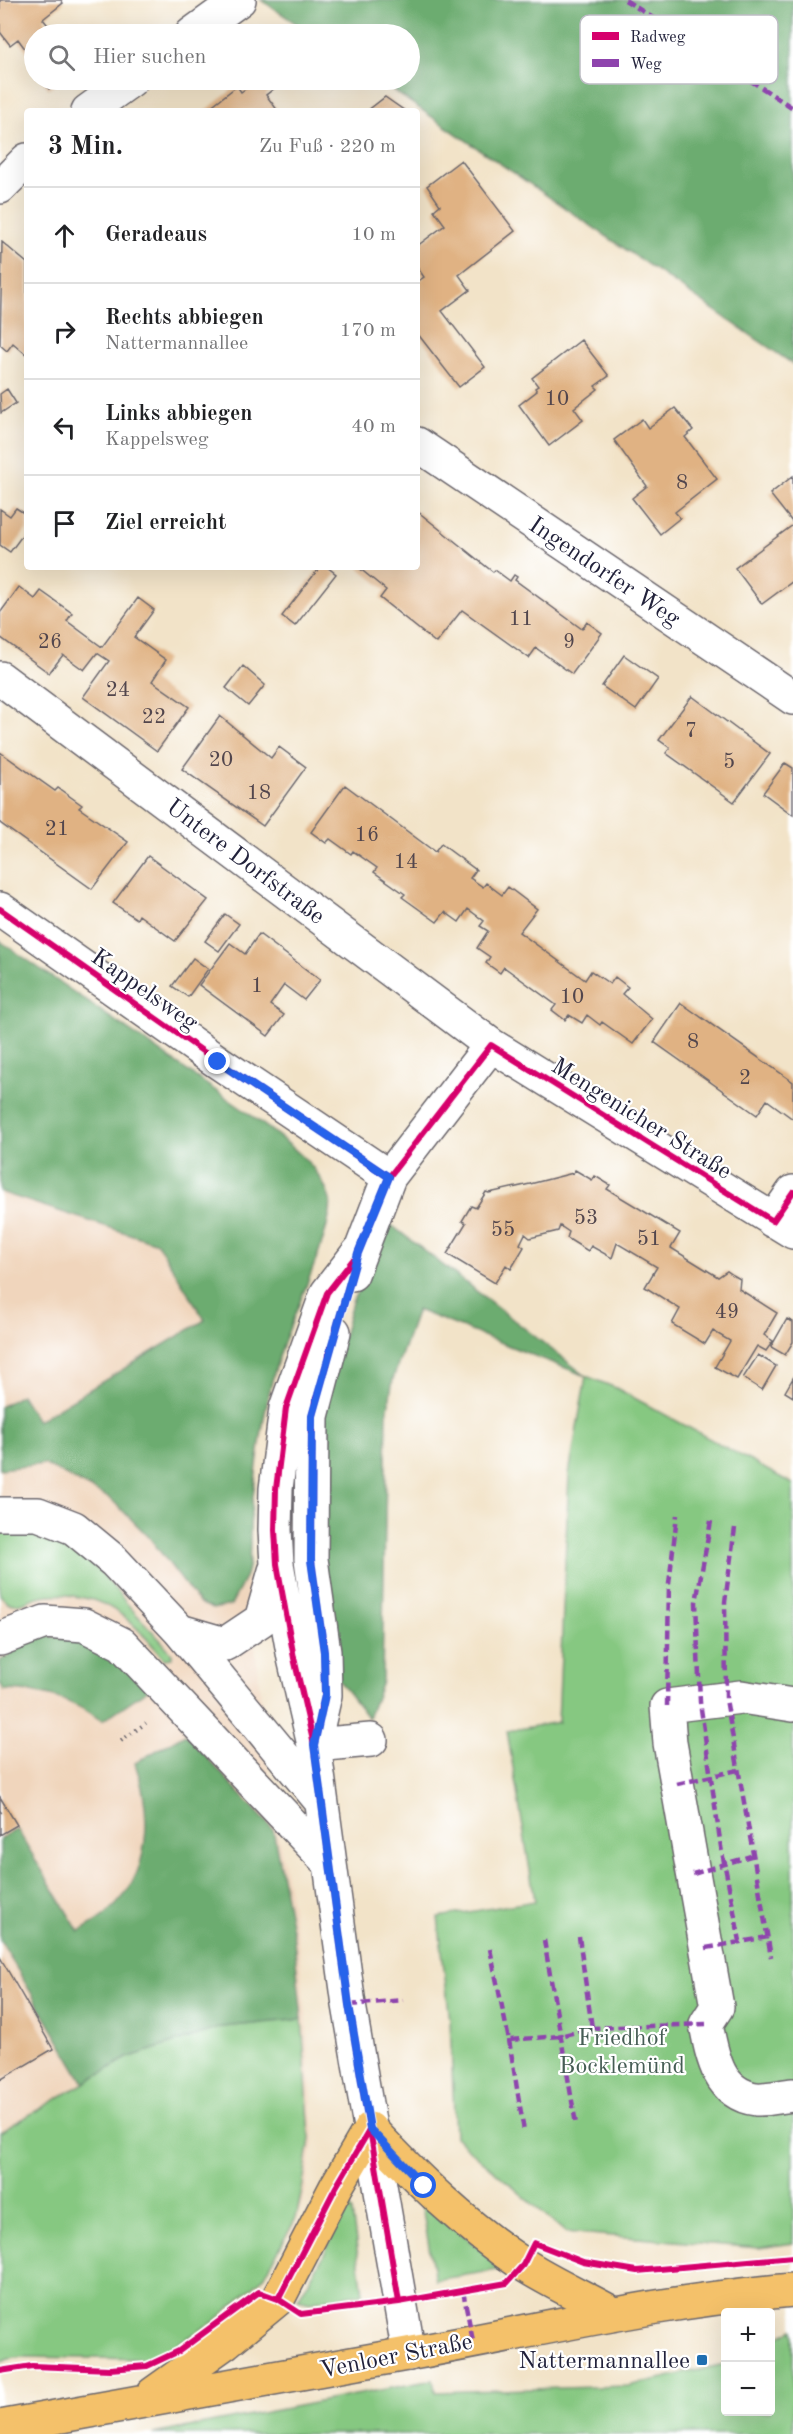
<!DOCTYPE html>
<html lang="de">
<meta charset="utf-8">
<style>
body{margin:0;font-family:"Old Standard TT",serif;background:#f2f2f2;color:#202124}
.controls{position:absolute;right:18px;bottom:18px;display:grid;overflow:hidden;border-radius:6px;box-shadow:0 6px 24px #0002}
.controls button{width:54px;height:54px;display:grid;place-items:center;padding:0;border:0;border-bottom:2px solid #e0e0e0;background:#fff;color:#202124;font:30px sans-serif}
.stop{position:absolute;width:18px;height:18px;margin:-14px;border:4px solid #2563eb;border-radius:50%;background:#fff}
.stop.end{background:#2563eb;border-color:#fff;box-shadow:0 2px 6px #0008}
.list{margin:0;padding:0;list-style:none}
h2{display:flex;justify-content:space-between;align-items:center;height:78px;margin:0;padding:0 24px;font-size:26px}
h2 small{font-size:20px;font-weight:400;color:#757577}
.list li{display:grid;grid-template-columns:39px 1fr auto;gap:18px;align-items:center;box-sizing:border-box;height:96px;padding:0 24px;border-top:2px solid #e0e0e0}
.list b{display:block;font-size:22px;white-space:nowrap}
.list p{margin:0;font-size:20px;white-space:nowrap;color:#757577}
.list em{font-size:20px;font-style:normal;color:#757577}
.icon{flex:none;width:33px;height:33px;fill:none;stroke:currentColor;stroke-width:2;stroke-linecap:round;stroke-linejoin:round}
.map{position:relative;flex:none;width:793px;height:2434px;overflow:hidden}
.search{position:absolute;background:#fff;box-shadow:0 6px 24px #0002;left:24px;top:24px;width:396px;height:66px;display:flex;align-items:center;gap:15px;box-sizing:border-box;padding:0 21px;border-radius:33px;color:#757577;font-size:22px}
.panel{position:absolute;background:#fff;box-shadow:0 6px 24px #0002;left:24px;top:108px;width:396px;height:462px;border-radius:6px}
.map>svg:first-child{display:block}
</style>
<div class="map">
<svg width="793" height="2434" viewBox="0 0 793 2434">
<rect width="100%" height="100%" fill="#fff"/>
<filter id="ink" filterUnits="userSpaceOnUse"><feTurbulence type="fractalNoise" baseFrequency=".0167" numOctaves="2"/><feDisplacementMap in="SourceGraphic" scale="12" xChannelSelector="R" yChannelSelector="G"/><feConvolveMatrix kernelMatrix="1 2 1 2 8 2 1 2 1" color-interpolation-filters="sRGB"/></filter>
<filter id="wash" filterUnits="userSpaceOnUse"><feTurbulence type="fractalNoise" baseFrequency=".008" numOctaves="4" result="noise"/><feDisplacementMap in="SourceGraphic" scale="24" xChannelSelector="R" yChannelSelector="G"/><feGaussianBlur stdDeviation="1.35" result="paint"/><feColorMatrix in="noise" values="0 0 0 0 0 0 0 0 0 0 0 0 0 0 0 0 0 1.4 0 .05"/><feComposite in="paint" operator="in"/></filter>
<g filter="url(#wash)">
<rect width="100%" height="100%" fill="#f2e3c8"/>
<!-- built -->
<path fill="#f0d5bc" d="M0 941 251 1115 291 1147 309 1163 324 1182 331 1203 325 1234 280 1354 265 1421 251 1514 247 1572 272 1801 298 1939 306 2014 314 2138 306 2191 291 2235 191 2273 0 2303Z"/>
<!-- green -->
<path fill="#86c881" stroke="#54755e" stroke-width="1.5" d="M586 1376 616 1388 793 1484V2243L759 2248 565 2232 455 2137 450 2021 438 1917 535 1901 507 1731 558 1722 569 1474Z
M23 1530C82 1543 92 1562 129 1606 143 1622 159 1637 172 1654V1658L164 1659C144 1635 124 1610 93 1600 78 1596 58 1592 42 1596 33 1597 24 1604 15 1604 9 1605 4 1599 0 1595V1531Z
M302 2019 310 2139 302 2190 296 2218 264 2277 214 2322 152 2359 21 2357 0 2361V2132L127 2058 222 2027Z
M346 2202 352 2212 363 2293 310 2302 298 2299 323 2257Z
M425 2202 504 2269 435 2280 422 2207Z
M793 2329V2434H153L433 2380 435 2392 628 2386 725 2364 726 2412H770L771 2341Z"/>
<!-- forest -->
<path fill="#6cac6f" stroke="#476755" stroke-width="1.5" d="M261 0H793V364L378 80H410V34H312Z
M0 941 251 1115C280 1138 320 1162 330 1200 336 1222 290 1323 281 1351 263 1402 258 1460 251 1513 249 1531 252 1553 247 1572 244 1583 236 1594 231 1605L213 1609 199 1603 149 1537 111 1499 44 1464 0 1469V1407L21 1395 37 1421 205 1320 157 1243 0 1192Z
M390 1224 586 1376 417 1310 393 1379 387 1415 382 1682 368 1718 330 1669 318 1503 325 1404 352 1302Z
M37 1636 93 1639 149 1689 102 1721C71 1699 43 1691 4 1690L0 1683V1661Z
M185 1734 273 1829 294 1940 302 2019 222 2027 127 2058 84 2083 0 1940V1839L17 1829 79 1932C88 1926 98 1921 106 1914 152 1877 153 1814 135 1763Z"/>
<g id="blocks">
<!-- building -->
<path fill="#e0b283" d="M0 0H61L63 3 43 19 55 34H34V61L18 39 10 45 0 32Z
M42 80H61L49 89Z
M258 80H285L266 95 278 111H205L237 86 241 92Z
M385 97 405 111H367Z
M461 160 515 231 459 275 470 290 442 311 485 367 459 387 417 333V282L424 277 417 267V246L445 225 434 210 440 205 427 186Z
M2 242 27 263V355L13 343 7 351 0 345Z
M581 340 609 376 595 386 598 389 574 408 583 420 549 446 519 405 537 391 535 388 538 386 532 378Z
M7 389 16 403 1 413 0 394Z
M675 408 693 430 685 437 717 479 675 512 680 518 660 534 632 498 647 486 614 440 642 419 648 428Z
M793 476V523L770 494Z
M16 508 27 515V529L10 552 0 545V509L10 516Z
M417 511 493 572 495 570 510 581 514 575 517 577 515 580 582 629 587 622 602 633 572 674 536 648 529 658 462 610 436 643 380 598 386 590 358 567H417Z
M793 525V581L762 604 735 568Z
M320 567H327L336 574 295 626 282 616Z
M19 587 35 599 41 591 72 613 67 621 102 647 138 598 154 610 134 637 166 660 152 681 189 707 157 751 83 697 109 661 97 653 84 670 63 655 49 673 0 637V613Z
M624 655 658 679 636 710 602 686Z
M243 666 265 685 248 706 226 688Z
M692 696 770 754 734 802 666 753 670 748 659 740Z
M220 716 271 758 279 747 306 767 263 826 182 769Z
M0 752 55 791 58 788 82 805 79 808 128 842 92 889 0 823Z
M785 763 793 768V815L763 793Z
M345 785 435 852 441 844 476 870 470 878 483 887 486 883 502 895 508 887 537 909 519 932 585 980 591 971 610 984 615 977 628 987 622 994 652 1019 633 1044 602 1022 600 1025 587 1015 582 1023 569 1015 565 1020 552 1010 556 1005 504 967 500 973 486 963 490 957 477 948 488 931 480 926 484 921 468 909 459 922 445 912 437 922 402 897 405 894 374 872 377 868 353 851 351 854 330 839 326 843 311 832Z
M148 856 208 900 175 941 139 915 137 919 113 903Z
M225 914 239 924 219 951 205 941Z
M259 934 320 980 304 1000 284 985 270 1005 284 1015 268 1036 199 985 230 943 245 954Z
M193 958 208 969 188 997 172 986Z
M681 1003 793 1082V1119L767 1100 757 1115 654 1042Z
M575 1170 592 1180 595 1176 610 1185 607 1189 680 1233 671 1248 718 1277 727 1271 733 1275 740 1279 739 1289 777 1313 764 1335 773 1341 766 1351 757 1346 737 1379 715 1367 730 1341 713 1331 705 1344 672 1324 680 1309 645 1287 657 1267 617 1243 612 1258 591 1246 588 1251 575 1243 567 1238 569 1232 560 1226 558 1231 530 1238 525 1234 520 1244 524 1247 511 1269 506 1265 495 1283 447 1254 466 1223 462 1221 471 1206 476 1208 486 1192 489 1193 530 1184 573 1173Z
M787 1319 793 1322V1342L785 1355 771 1347Z
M758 1355 776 1366 762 1390 743 1378Z
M793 1378V1397L785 1392Z
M0 1797 17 1825 0 1835Z
M0 1957 53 2049 0 2080Z"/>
</g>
</g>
<g filter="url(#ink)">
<use href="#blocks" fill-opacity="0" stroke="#6b666c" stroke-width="1.5"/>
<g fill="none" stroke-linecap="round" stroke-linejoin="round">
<defs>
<path id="minor" d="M192 34 239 0
M88 111 131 80
M0 187 27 160
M417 444 793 698
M0 678 491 1045 793 1232
M0 909 218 1062 389 1177
M773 1221 793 1192
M358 1253 327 1293 286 1408 276 1489 275 1530 277 1564 294 1658 314 1745 349 2005 409 2354
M352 1274 389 1177 491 1045
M0 1514H38L74 1528 114 1561 180 1631 320 1800
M180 1631 225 1644 261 1620 275 1571
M0 1639 45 1622 84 1625 122 1644 329 1863
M793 1705 741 1697 667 1706 670 1743 717 2007 706 2024C712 2055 718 2094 756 2099 767 2100 782 2096 793 2095
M316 1734 325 1695 324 1652 311 1559 312 1416 334 1332
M314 1745 371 1740"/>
<path id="major" d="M153 2394 226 2342 278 2299 336 2187 370 2129C416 2178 464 2225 521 2263 550 2282 584 2297 614 2314
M0 2427C136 2402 272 2379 407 2354 536 2331 663 2300 793 2290"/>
</defs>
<!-- minor casing -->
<use href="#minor" stroke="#6b666c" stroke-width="36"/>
<!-- major casing -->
<use href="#major" stroke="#6b666c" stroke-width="36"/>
<!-- path -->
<path stroke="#6b666c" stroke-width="4" stroke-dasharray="1.5 4.5" stroke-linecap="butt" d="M121 1741 146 1723
M0 1812 5 1808"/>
<!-- minor -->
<use href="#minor" stroke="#fff" stroke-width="33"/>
<!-- major -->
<use href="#major" stroke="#f4c16a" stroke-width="33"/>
<!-- quiet -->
<path stroke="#8e44ad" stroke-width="4.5" stroke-dasharray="9 4.5" stroke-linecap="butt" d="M625 0 793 108
M711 1521 696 1602 700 1702 721 1847 740 1941
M735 1528 725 1602 726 1699 771 1957
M667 1706 669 1584 677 1515
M677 1784 738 1770
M693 1874 754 1855
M579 1937 592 2028
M544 1940 576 2124
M706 1948 768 1937
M490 1949 509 2040 560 2036 592 2028 706 2024
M349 2005 403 2000
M509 2040 524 2131
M463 2291 473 2341"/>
<defs>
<path id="cycleway" d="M0 909 218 1062 389 1177
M352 1261 327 1293 286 1408 276 1489 275 1530 277 1564 294 1658 314 1745 349 2005 399 2302
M314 1745 325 1695 324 1652 311 1559 312 1416 358 1253 389 1177 491 1045 773 1221 793 1192
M278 2299 336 2187 370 2129
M0 2371 32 2366 110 2369 147 2366 179 2351 259 2292 278 2299 301 2314 399 2302 507 2283 523 2265 534 2243 583 2262 637 2271 793 2257"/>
</defs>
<!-- cycleway casing -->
<use href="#cycleway" stroke="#fff" stroke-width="10"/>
<!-- cycleway -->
<use href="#cycleway" stroke="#d6006c" stroke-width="6"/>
</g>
</g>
<g fill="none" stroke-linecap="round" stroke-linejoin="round" filter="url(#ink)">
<!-- route -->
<path stroke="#2563eb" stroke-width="8" d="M218 1062 389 1177 358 1253 312 1416 311 1560 324 1652 325 1695 314 1745 349 2005 370 2129 424 2186"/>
</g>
<!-- markers -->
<rect fill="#1f6fb2" stroke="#fff" stroke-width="2" x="696" y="2354" width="12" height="12" rx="3"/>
<g text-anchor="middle" stroke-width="4.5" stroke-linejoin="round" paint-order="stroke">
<!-- number labels -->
<g font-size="21" fill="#52464d">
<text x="557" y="405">10</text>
<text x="682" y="489">8</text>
<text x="521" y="625">11</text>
<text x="50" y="648">26</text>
<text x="569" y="648">9</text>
<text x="118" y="696">24</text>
<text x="154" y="723">22</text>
<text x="691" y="737">7</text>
<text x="221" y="766">20</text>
<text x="729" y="768">5</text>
<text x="259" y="799">18</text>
<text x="57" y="835">21</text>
<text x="367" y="841">16</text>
<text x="406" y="868">14</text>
<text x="257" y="992">1</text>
<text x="572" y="1003">10</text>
<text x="693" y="1048">8</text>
<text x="745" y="1084">2</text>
<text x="586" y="1224">53</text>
<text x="503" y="1236">55</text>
<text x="649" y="1245">51</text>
<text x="727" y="1318">49</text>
</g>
<!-- street labels -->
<g font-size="24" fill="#22223b" stroke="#fff">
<text transform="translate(605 571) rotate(34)" y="8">Ingendorfer Weg</text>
<text transform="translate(246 861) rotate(37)" y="8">Untere Dorfstraße</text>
<text transform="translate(145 989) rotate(35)" y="8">Kappelsweg</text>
<text transform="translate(642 1118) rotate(32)" y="8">Mengenicher Straße</text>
<text transform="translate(396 2355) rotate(-11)" y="8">Venloer Straße</text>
</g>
<!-- park labels -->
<g font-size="24" fill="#455c54" stroke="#fff">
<text x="622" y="2045">Friedhof<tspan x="622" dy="28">Bocklemünd</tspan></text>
</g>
<!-- poi labels -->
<g font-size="24" fill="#22223b" stroke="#fff" text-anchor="end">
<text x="690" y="2368">Nattermannallee</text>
</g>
</g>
<!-- legend -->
<rect x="580" y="15" width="198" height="69" rx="9" fill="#fff" stroke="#bdbdc4" stroke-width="1.5"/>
<rect x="592" y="32" width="27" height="8" fill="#d6006c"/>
<rect x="592" y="59" width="27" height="8" fill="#8e44ad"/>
<g font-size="16" fill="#22223b">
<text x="630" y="42">Radweg</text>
<text x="630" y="69">Weg</text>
</g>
</svg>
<div class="controls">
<button>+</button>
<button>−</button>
</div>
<div class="stop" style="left:424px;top:2186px"></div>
<div class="stop end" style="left:218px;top:1062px"></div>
<div class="search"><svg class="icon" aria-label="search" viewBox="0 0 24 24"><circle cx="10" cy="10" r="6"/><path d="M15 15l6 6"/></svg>Hier suchen</div>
<section class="panel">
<h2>3 Min.<small>Zu Fuß · 220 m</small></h2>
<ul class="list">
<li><svg class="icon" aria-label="ahead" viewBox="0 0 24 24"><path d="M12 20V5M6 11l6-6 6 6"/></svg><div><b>Geradeaus</b></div><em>10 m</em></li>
<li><svg class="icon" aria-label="right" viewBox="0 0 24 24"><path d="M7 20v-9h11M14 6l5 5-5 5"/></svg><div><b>Rechts abbiegen</b><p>Nattermannallee</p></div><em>170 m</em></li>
<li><svg class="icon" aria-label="left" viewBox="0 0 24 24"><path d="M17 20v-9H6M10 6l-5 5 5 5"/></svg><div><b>Links abbiegen</b><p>Kappelsweg</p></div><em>40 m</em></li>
<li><svg class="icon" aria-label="arrive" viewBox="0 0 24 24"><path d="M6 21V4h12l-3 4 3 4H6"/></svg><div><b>Ziel erreicht</b></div></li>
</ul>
</section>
</div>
